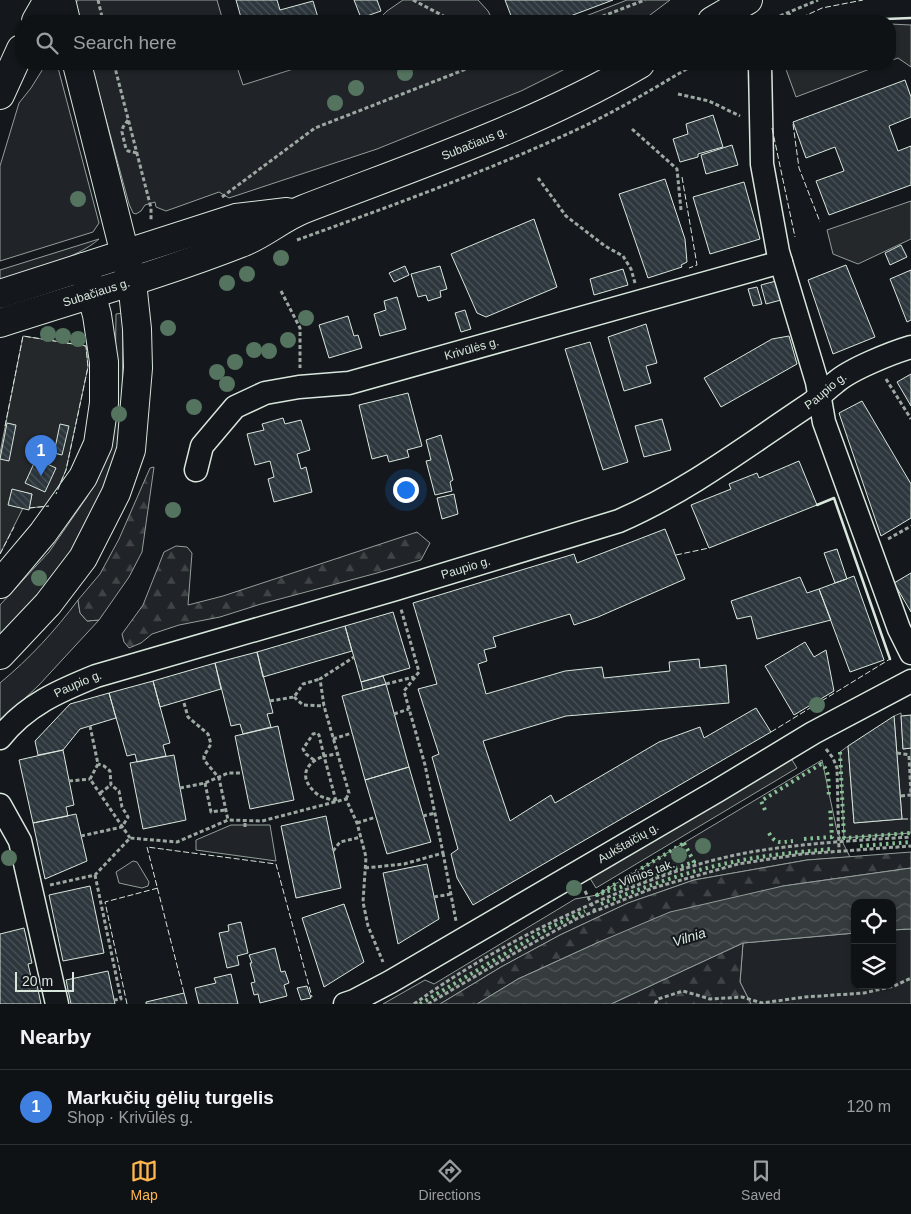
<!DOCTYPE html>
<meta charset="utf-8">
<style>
body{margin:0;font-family:Helvetica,sans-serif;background:#181b1e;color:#f1f3f6}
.controls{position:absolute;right:15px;bottom:15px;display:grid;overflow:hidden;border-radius:10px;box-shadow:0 1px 4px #0004}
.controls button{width:45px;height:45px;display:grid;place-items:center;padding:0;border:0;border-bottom:1px solid #2f3234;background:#0f1215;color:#f1f3f6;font:25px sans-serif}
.scale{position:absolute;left:15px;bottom:12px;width:59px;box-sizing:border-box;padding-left:5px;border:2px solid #d8e6dc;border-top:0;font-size:14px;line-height:18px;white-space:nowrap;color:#d8e6dc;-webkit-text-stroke:4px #14181c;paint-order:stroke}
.you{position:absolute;left:405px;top:489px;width:18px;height:18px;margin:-12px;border:4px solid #fff;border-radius:50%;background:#1a73e8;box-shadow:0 0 0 8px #1a73e833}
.badge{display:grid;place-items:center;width:32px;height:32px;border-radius:50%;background:#ffb74d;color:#fff;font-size:16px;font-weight:700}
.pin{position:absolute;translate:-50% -41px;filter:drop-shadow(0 1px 2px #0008)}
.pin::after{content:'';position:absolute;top:26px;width:18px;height:15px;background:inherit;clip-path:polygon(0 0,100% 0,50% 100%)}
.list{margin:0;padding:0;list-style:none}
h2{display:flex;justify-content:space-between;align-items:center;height:65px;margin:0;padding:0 20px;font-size:21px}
h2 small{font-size:16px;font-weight:400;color:#9b9ea0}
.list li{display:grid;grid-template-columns:32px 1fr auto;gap:15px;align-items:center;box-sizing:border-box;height:75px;padding:0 20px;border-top:1px solid #2f3234}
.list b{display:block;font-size:19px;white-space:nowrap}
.list p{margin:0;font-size:16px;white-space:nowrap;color:#9b9ea0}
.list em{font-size:16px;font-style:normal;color:#9b9ea0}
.icon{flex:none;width:28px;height:28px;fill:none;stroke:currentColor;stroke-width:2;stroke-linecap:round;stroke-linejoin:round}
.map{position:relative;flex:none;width:911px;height:1004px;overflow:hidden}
.search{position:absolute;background:#0f1215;box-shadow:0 1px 4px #0004;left:15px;right:15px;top:15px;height:55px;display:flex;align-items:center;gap:12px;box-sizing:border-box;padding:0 18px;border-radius:20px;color:#9b9ea0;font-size:19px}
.sheet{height:140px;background:#0f1215}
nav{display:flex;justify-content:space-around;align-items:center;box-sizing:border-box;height:70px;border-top:1px solid #2f3234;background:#0f1215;font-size:14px;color:#9b9ea0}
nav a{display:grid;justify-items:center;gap:2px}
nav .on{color:#ffb74d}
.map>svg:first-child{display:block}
</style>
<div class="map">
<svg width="911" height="1004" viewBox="0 0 911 1004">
<defs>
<pattern id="forest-firs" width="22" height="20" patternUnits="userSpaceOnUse" patternTransform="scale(1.25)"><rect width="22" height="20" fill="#202428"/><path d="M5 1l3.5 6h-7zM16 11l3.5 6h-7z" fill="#404447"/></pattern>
<pattern id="water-waves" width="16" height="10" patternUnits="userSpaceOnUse" patternTransform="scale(1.25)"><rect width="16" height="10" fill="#363b3e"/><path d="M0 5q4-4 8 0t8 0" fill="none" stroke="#525759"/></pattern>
<pattern id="building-back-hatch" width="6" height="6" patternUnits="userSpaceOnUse" patternTransform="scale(1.25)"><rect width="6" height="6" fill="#2c363c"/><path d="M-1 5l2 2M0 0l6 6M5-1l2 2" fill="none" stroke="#4a5358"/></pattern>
</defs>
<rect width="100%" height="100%" fill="#14181c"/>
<!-- green -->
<path fill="#202428" stroke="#939e99" d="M78 0H217L223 21H80L75 4Z
M403 0H478L488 11 493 21H377L387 11Z
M627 0H670L642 21H573Z
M46 64H57L99 223 93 232 0 261V166L19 103 31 88Z
M91 64H236L243 85 309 64H575L521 91 377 149 229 198 219 192 166 211 156 207 155 202 145 205 141 211 136 214 133 213 129 204Z
M99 239C77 259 29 270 0 281V270Z
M123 313 122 421 120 442 113 466 97 501 70 554 55 576 0 634V605L49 552 87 497 104 463 115 394 116 314Z
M78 600 80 613 87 621 99 620 39 685 0 722V683C30 658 55 631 78 600Z
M901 713 903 749 911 748V833L844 838 840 752 848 746 854 823 902 819 894 716Z
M822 760 837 831 850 857 807 860 694 880 628 903 560 935 501 967 440 1004H383L425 980 434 984 575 899 597 895Z
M231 825H270L276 861 196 850V840Z
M133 861 137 862 149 882 148 886 142 888 119 883 116 872Z
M911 929V1004H751L740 982 743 943 855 933V985H892V930Z"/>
<!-- forest -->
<path fill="url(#forest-firs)" stroke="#939e99" d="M154 467 142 552 129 577 99 620 87 621 80 613 78 600 100 574 119 539 150 468Z
M417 532 430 543 421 560 377 573 261 604 220 617 179 625 152 634 141 643 129 648 124 642 122 634 143 605 164 552 176 546 187 547 192 553 188 605 223 596Z
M911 852V868L783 886 599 942 518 979 477 1004H440L501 967 560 935 628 903 694 880 807 860Z
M743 943 740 982 751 1004H611Z"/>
<!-- parking -->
<path fill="#24282b" stroke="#939e99" d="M890 24 911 25V67L898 58 890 61Z
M784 64H883L796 97Z
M911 201V239L858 264 833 254 827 230Z
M23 336 86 346 88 367 66 470 50 506 29 508 32 494 12 490 23 508 0 554V453Z
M789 755 797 768 596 888 588 875Z"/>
<!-- water -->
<path fill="url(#water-waves)" stroke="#939e99" d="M911 868V929L892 930V903H855V933L743 943 611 1004H477L518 979 599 942 670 912 783 886Z"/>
<!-- building -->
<path fill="url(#building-back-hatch)" stroke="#d8e6dc" d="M236 0H277L280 10 313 1 319 21H242Z
M354 0H377L381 11 361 18Z
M505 0H613L557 21H513Z
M905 80 911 97V117L889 126 898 151 911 146V185L829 215 816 181 844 171 835 147 806 158 793 122Z
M713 115 723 147 698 154V157L680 162 673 139 688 134 686 124Z
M732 145 738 165 706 174 701 155Z
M665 179 685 239 687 262 681 265 682 267 648 278 619 194Z
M744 182 760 239 710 254 693 197Z
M534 219 557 287 486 317 477 313 451 254Z
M901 245 907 257 890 265 885 253Z
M846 265 875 337 833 354 808 280Z
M405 266 409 275 394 282 389 273Z
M440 266 447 289 440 291 441 297 428 301 426 295 418 297 411 274Z
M623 269 628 285 594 295 590 279Z
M911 270V320L907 322 890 279Z
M776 281 781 300 766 304 761 285Z
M757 287 762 304 753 306 748 289Z
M397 297 406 329 380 336 374 314 386 310 384 301Z
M465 310 471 329 461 332 455 313Z
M348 316 354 336 358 335 362 348 329 358 319 325Z
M646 324 657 363 646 366 651 383 624 391 608 337Z
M789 336 797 364 721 407 704 378 772 339Z
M590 342 628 462 603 470 565 349Z
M911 374V406L897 382Z
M408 393 422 446 407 450 409 457 389 462 387 455 372 459 359 405Z
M862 401 911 484V518L881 536 839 413Z
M283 418 285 424 301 420 310 450 297 454 301 469 306 467 312 492 274 502 268 479 274 477 270 461 255 465 247 434 264 430 262 424Z
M662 419 671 450 644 457 635 426Z
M7 423 16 425 9 461 0 459Z
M60 424 69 426 62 455 54 453Z
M441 435 453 480 450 482 452 491 435 495 426 461 431 460 426 440Z
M36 459 56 468 45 492 25 483Z
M799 461 817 505 709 548 691 505 731 489 729 484 757 473 759 478Z
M12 489 32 494 29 510 8 505Z
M454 494 458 514 442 519 437 498Z
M665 529 685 579 598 617 574 625 570 614 493 637 496 647 484 650 487 661 478 664 486 694 565 671 602 667 604 678 670 671 669 662 699 659 700 668 726 665 729 703 566 716 483 741 510 821 551 795 555 803 659 742 700 727 704 738 756 708 771 732 473 905 457 878 451 854 458 849 432 757 439 754 418 689 437 684 413 603 574 554 577 563Z
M837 549 847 579 835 583 824 553Z
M911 573V612L894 583Z
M854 576 884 660 850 672 819 589Z
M800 577 807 593 819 589 831 620 757 639 751 616 737 619 731 601Z
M393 612 410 668 361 682 345 626Z
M345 626 352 651 263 677 257 652Z
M805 642 814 657 826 650 834 691 794 715 765 666Z
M257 652 273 713 267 714 271 727 243 734 240 724 231 726 215 663Z
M215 663 221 689 160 707 153 681Z
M383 676 386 684 363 690 361 682Z
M153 681 170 743 163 745 166 756 137 762 135 754 127 756 109 693Z
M386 684 409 767 365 780 342 696Z
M109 693 116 718 80 729 63 750 38 755 35 741 70 704Z
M911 715V748L903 749 901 716Z
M894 716 902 819 854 823 848 746Z
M278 726 294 800 250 809 235 736Z
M63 750 74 805 66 807 68 816 33 823 19 760Z
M174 755 186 820 143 829 130 763Z
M409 767 431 842 387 854 365 780Z
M76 814 87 861 45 879 33 823Z
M326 816 341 888 296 898 281 826Z
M427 864 439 919 398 944 383 873Z
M90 886 104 953 63 961 49 895Z
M344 904 364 962 324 987 302 918Z
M241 922 248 953 237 956 239 965 227 968 219 933 229 931 228 925Z
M24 928 32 963 28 964 32 981 36 980 41 1004H0V934Z
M275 948 281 972 285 971 289 983 284 985 287 996 260 1003 258 994 254 995 251 983 255 982 250 963H252L249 955Z
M108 971 115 1004H71L66 980Z
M231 974 238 1004H199L195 988 216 983 214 978Z
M307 986 311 998 301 1000 297 988Z
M184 993 187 1004H146V1002Z"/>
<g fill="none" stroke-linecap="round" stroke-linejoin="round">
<defs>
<g id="minor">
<path d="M760 66 762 164 778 252 817 382 824 422 899 629 911 653"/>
<path id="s1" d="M196 470 202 446 235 407 265 393 299 387 349 383 781 262"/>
<path id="s2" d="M0 738C26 705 59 691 96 676L396 589 619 521C688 491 748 445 810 404 819 397 827 389 836 382 851 369 891 353 911 347"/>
<path d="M0 805 20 841 57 1004"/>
<path id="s3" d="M345 1004 354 1001 390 982 717 791 813 733 911 681"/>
</g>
<g id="major">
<path d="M61 0 66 21"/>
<path d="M36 21 48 0"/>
<path d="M712 21 748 0"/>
<path d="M0 95 21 49"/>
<path d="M0 294 236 218 287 212"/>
<path id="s4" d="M0 323C80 297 162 274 241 243 263 235 281 218 304 209 418 165 534 126 640 64"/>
<path d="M0 584 43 533 83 477 98 444 104 403V362L97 315 84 267"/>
<path d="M0 655 48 604 83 558 116 493 131 450 138 368 137 329 132 282 77 64"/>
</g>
</defs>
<!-- minor casing -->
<use href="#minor" stroke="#d8e6dc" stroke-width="25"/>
<!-- major casing -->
<use href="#major" stroke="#d8e6dc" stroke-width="30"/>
<!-- path -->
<path stroke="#9da8a2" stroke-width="3" stroke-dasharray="4 2.5" stroke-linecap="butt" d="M98 0 103 21
M413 0 453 21
M590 21 645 0
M768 21 818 0
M785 21 790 13
M114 64 151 208V221
M678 94 709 101 740 116
M128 120 123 127 122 132 126 149 128 151 137 153
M632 129 677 169 681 210
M538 178 566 216 605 246 623 256 631 269 635 283
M222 197 315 128 479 64
M297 240C391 206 485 172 576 130 617 111 656 87 695 64
M281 291 300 328V368
M886 379 911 419
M888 539 911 526
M386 684 414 677
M294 697 303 705 324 706
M270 701 294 697 303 684 320 679
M184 703 188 717 208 734 211 744 204 756V760L219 778 228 820
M394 714 409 709
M90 726 98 764 90 779 130 838
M333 739 352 733
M826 749 833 758 837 768 839 851
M897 753 910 755
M909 756 911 794
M314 760 306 754 303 749 313 734 317 733 319 735 324 756C303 764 299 779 317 794 322 798 330 799 336 801
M69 781 90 779
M205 783 211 812 225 810
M180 788 205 783 228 773H242
M100 793 111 785
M901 796 911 795
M346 799 349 793 324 706 320 679 354 657
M336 801 324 756 337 754
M423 816 435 813
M357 823 376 817
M245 827V821
M81 836 122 827 128 817 122 807 119 791 111 785 110 771 104 766 98 764
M333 851 340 842 361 837
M443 853 456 921
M365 868 404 864 443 853 425 765 404 691 419 672 401 609
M95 875 121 999 114 1000
M50 885 95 875 130 838 177 842 228 820 262 821 346 799 357 823 366 857 363 902 368 926 383 962
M585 891 595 911
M434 897 451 894
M414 1004C481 956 554 918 630 888 671 872 713 858 757 851 808 843 860 840 911 837
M428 1004 513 954 578 918 653 888 738 864 802 854 911 846
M655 1004 658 999 683 991 710 999 742 997 762 1003 805 997 864 993 894 986 911 978"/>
<!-- minor -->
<use href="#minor" stroke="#14181c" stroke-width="22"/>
<!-- major -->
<use href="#major" stroke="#14181c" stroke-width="28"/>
<!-- hedge -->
<path stroke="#8ac095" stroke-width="4" stroke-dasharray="2.5 4" stroke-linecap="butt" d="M840 752 844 838 911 833
M765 810 761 801 821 764C831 770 828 787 829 798
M769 833C776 845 780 842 793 841
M804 839 832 837 830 807
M684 843 694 862 597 895Z
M860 846 911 842
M601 904C644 887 688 871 733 862 765 855 798 852 831 849
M420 1004 547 929 585 911"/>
<!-- fence -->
<path stroke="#d8e6dc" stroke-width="1" stroke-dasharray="6 2.5" stroke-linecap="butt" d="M794 21 822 8 863 0
M793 124 799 168 820 222
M772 128 795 237
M682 177 697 265 689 268
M5 426 23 336 86 346 88 367 66 470 56 494
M29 508 49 506
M0 554 14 527
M676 555 709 548
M771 732 890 659
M902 819H911
M184 993 147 847 276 864 312 997
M127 1004 105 902 158 888"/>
<!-- wall -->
<path stroke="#d8e6dc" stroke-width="2.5" d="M856 21 860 20 911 18
M775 66 776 64
M817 505 834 498 890 659"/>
</g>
<!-- trees -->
<g fill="#55745f">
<circle cx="405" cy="73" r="8"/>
<circle cx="356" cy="88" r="8"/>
<circle cx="335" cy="103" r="8"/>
<circle cx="78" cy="199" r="8"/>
<circle cx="281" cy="258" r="8"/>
<circle cx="247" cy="274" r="8"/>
<circle cx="227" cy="283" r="8"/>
<circle cx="306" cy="318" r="8"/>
<circle cx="168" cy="328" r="8"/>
<circle cx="48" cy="334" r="8"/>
<circle cx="63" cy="336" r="8"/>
<circle cx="78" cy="339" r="8"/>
<circle cx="288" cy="340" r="8"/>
<circle cx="254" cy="350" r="8"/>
<circle cx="269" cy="351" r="8"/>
<circle cx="235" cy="362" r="8"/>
<circle cx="217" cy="372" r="8"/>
<circle cx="227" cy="384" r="8"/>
<circle cx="194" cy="407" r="8"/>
<circle cx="119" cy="414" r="8"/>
<circle cx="173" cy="510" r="8"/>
<circle cx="39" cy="578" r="8"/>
<circle cx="817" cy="705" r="8"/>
<circle cx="703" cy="846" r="8"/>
<circle cx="679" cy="855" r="8"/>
<circle cx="9" cy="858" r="8"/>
<circle cx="574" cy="888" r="8"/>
</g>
<g text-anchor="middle" stroke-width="4" stroke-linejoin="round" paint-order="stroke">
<!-- street labels -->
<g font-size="12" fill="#d8e6dc" stroke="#14181c">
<text dy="4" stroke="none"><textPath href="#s4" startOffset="508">Subačiaus g.</textPath></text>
<text dy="4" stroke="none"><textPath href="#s4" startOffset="101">Subačiaus g.</textPath></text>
<text dy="4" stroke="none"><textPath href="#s1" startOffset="321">Krivūlės g.</textPath></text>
<text dy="4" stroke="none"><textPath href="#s2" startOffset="906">Paupio g.</textPath></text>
<text dy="4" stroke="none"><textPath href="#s2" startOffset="501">Paupio g.</textPath></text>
<text dy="4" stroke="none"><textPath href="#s2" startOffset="96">Paupio g.</textPath></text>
<text dy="4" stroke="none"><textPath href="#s3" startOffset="326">Aukštaičių g.</textPath></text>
<text transform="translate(647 873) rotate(-20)" y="4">Vilnios tak.</text>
</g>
<!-- water labels -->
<g font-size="14" font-style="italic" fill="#d8e6dc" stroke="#14181c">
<text transform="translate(689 937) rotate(-17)" y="5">Vilnia</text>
</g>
</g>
</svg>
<div class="controls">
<button><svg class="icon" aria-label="locate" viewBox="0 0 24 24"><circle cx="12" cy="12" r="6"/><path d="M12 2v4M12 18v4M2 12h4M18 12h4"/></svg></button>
<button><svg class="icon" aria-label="layers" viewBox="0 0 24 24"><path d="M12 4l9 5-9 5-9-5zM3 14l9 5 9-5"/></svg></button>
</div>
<div class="scale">20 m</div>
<div class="you"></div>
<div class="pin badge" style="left:41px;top:476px;background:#3f7fe0">1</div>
<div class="search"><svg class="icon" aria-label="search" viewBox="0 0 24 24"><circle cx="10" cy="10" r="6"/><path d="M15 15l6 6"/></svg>Search here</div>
</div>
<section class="sheet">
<h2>Nearby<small></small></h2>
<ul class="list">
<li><span class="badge" style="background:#3f7fe0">1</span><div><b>Markučių gėlių turgelis</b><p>Shop · Krivūlės g.</p></div><em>120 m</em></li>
</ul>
</section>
<nav>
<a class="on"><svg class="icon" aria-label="map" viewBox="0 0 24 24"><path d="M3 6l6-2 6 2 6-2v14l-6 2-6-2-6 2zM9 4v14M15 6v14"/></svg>Map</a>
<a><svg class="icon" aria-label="directions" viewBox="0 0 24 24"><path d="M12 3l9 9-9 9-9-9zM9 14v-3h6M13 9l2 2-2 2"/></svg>Directions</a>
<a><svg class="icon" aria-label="saved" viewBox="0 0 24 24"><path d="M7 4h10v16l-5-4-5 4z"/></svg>Saved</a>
</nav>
